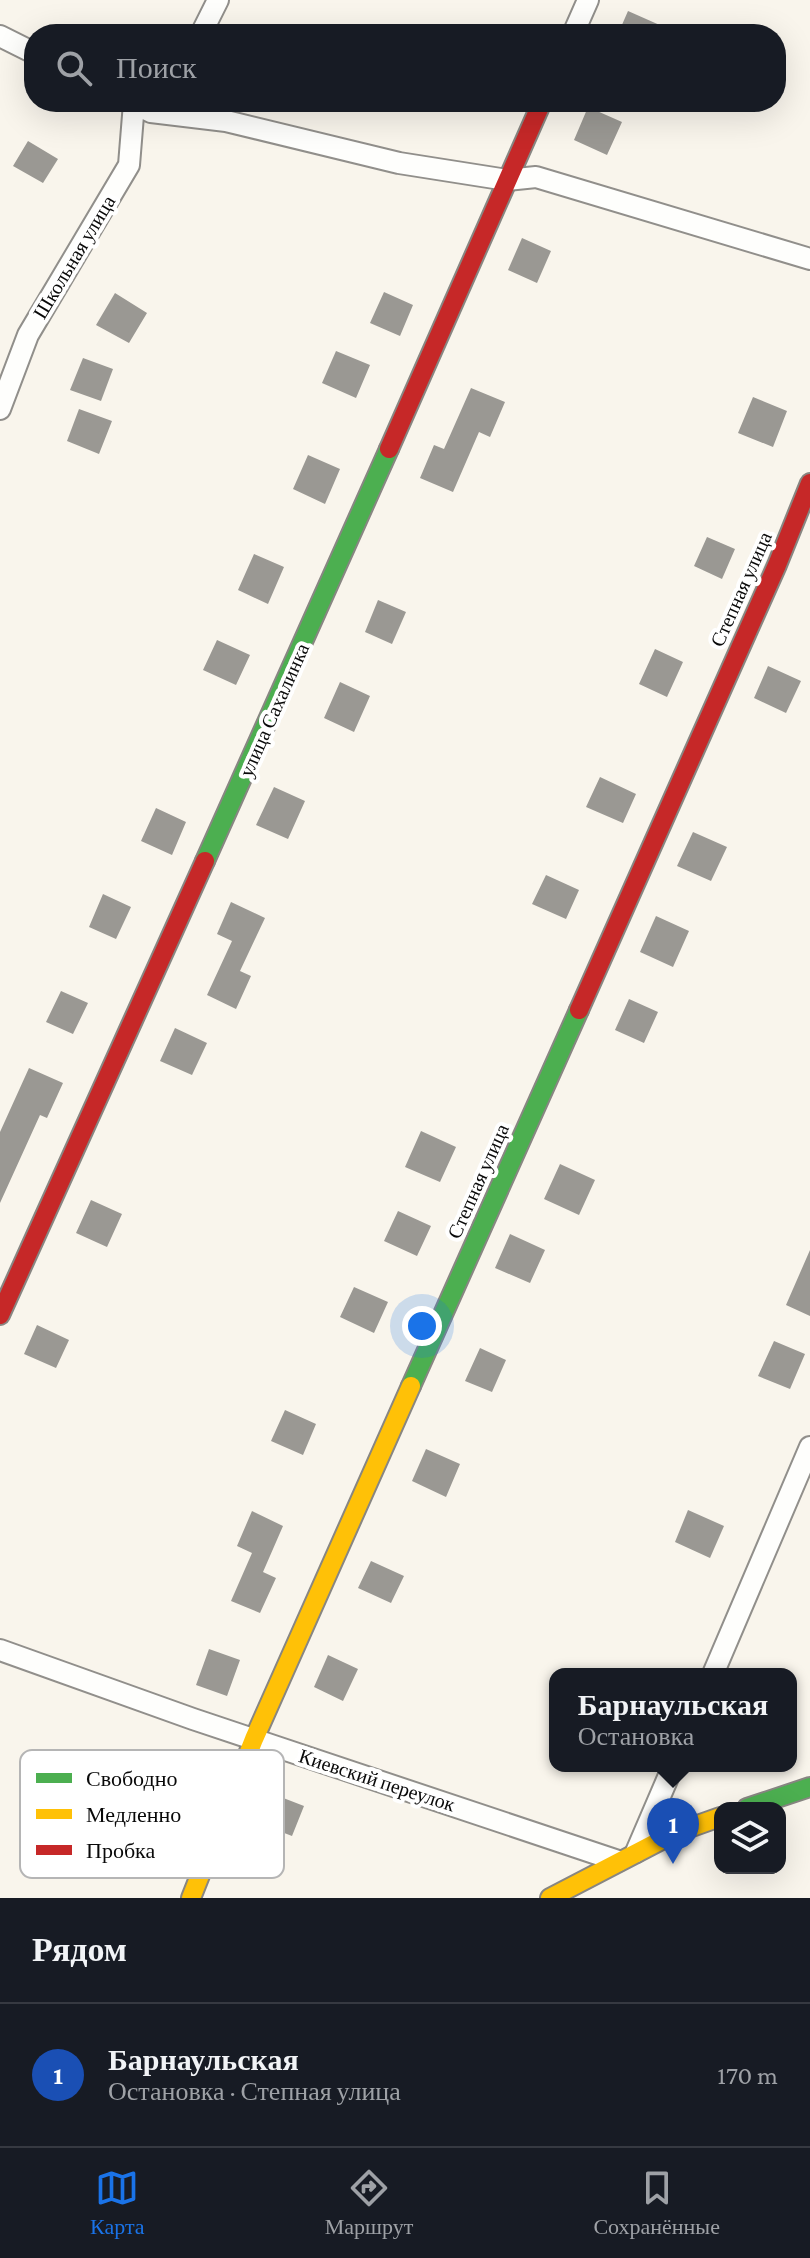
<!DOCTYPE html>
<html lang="ru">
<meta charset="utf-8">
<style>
body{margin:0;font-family:"Crimson Pro",serif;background:#242831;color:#f1f3f6}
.controls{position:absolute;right:24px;bottom:24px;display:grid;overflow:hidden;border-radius:16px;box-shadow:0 8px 32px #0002}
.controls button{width:72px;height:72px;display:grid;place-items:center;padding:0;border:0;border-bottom:2px solid #363941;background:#171b24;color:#f1f3f6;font:40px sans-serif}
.you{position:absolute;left:422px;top:1326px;width:28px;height:28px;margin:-20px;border:6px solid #fff;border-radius:50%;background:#1a73e8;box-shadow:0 0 0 12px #1a73e833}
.badge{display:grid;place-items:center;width:52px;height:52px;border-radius:50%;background:#1a73e8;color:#fff;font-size:26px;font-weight:700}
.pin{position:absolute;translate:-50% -66px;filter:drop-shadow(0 2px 4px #0008)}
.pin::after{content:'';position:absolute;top:42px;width:28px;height:24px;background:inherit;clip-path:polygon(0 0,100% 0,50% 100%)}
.popup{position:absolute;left:549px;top:1668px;width:248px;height:104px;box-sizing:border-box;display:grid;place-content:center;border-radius:16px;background:#171b24;filter:drop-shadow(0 2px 6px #0005);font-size:26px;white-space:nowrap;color:#9ea1a6}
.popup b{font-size:30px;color:#f1f3f6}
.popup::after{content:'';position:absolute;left:50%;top:100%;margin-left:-16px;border:16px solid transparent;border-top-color:#171b24}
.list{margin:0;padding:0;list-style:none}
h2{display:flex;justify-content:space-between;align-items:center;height:104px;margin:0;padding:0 32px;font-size:34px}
h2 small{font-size:26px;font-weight:400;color:#9ea1a6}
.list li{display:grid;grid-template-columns:52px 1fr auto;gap:24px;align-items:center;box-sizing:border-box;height:144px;padding:0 32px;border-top:2px solid #363941}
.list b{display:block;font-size:30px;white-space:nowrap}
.list p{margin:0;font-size:26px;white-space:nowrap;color:#9ea1a6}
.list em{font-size:26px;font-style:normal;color:#9ea1a6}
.icon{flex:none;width:44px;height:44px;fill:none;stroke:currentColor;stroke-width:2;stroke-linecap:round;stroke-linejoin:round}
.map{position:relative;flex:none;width:810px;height:1898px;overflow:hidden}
.search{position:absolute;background:#171b24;box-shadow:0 8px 32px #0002;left:24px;right:24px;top:24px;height:88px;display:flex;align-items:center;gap:20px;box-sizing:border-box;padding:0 28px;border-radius:32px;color:#9ea1a6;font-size:30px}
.sheet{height:248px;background:#171b24}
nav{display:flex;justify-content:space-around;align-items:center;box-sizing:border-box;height:112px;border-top:2px solid #363941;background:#171b24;font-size:22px;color:#9ea1a6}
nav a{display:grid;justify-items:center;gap:4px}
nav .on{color:#1a73e8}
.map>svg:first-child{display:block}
</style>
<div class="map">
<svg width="810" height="1898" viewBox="0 0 810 1898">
<rect width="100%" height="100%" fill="#f9f5ec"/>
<!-- building -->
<path fill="#9a9893" d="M628 11 680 34H618Z
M588 107 622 122 607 155 574 140Z
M28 141 58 159 43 183 13 166Z
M522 238 551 251 537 283 508 270Z
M384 292 413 305 400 336 370 323Z
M115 293 147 313 129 343 96 325Z
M336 351 370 365 356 398 322 383Z
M83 358 113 369 101 401 70 390Z
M471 388 505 402 490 437 479 432 453 492 420 478 434 445 444 449Z
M753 397 787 411 773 447 738 433Z
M79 409 112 421 99 454 67 441Z
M308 455 340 469 325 504 293 489Z
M707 537 735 549 722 579 694 566Z
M254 554 284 567 268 604 238 590Z
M378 600 406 612 392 644 365 632Z
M217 640 250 655 236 685 203 670Z
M655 649 683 662 667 697 639 684Z
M768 666 801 681 786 713 754 698Z
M340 682 370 696 354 732 324 718Z
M600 777 636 794 623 823 586 807Z
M274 787 305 801 288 839 256 825Z
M156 808 186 822 172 855 141 841Z
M693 832 727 847 711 881 677 866Z
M546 875 579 890 566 919 532 904Z
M103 894 131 907 116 939 89 927Z
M231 902 265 918 240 971 251 976 236 1009 207 995 232 941 217 934Z
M656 916 689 931 673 967 640 952Z
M61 991 88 1003 73 1034 46 1022Z
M629 999 658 1012 644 1043 615 1030Z
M175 1028 207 1043 192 1075 160 1061Z
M29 1068 63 1083 47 1118 40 1115 0 1203V1132Z
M421 1131 456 1147 440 1182 405 1167Z
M560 1164 595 1180 579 1215 544 1199Z
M91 1200 122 1214 107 1247 76 1233Z
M398 1211 431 1226 417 1256 384 1241Z
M510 1234 545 1250 530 1283 495 1268Z
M810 1250V1316L786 1305Z
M354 1287 388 1302 374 1333 340 1317Z
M37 1325 69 1340 56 1368 24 1354Z
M774 1341 805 1354 790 1389 758 1376Z
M480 1348 506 1360 492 1392 465 1381Z
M285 1410 316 1424 303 1455 271 1441Z
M426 1449 460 1464 446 1497 412 1481Z
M688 1510 724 1526 710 1558 675 1542Z
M252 1511 283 1526 263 1572 276 1578 260 1613 231 1601 252 1553 237 1546Z
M371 1561 404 1576 391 1603 358 1588Z
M209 1649 240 1660 227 1696 196 1685Z
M328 1655 358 1669 343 1701 314 1687Z
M154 1756 184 1767 173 1800 143 1789Z
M273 1794 304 1806 292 1836 261 1824Z
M114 1824 142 1835 131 1863 103 1852Z"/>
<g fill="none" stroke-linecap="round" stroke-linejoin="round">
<defs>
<path id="street" d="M201 34 218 0
M573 34 588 0
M0 36 34 53
M131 102 151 112 226 121 399 163 507 180 536 177 810 259
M0 409 28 335 129 165 134 103
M0 1650 193 1719 618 1861
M713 1674 810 1447
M636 1852 673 1766"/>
<path id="fast" d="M205 861 389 449
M411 1386 579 1010
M747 1808 810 1787"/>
<path id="slow" d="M191 1898 254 1739 411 1386
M550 1898 675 1833 720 1817"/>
<path id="jam" d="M389 449 542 102
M579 1010 777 565 810 483
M0 1315 205 861"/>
</defs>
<!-- street casing -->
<use href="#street" stroke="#918f8b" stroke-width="24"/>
<!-- fast casing -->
<use href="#fast" stroke="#888682" stroke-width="22"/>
<!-- slow casing -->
<use href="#slow" stroke="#888682" stroke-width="22"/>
<!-- jam casing -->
<use href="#jam" stroke="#888682" stroke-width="22"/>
<!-- street -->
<use href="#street" stroke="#fefefc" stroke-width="20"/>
<!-- fast -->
<use href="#fast" stroke="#4caf50" stroke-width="18"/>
<!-- slow -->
<use href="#slow" stroke="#ffc107" stroke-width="18"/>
<!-- jam -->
<use href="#jam" stroke="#c62828" stroke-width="18"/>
</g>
<g text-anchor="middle" stroke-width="8" stroke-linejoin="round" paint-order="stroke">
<!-- street labels -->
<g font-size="20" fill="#090909" stroke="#fff">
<text transform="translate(74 257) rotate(-59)" y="7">Школьная улица</text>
<text transform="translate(741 589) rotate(-66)" y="7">Степная улица</text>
<text transform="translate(274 710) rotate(-66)" y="7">улица Сахалинка</text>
<text transform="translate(478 1181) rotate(-66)" y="7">Степная улица</text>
<text transform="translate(377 1780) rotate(18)" y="7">Киевский переулок</text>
</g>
</g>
<!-- legend -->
<rect x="20" y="1750" width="264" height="128" rx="12" fill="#fff" stroke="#b5b5b5" stroke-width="2"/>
<rect x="36" y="1773" width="36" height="10" fill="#4caf50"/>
<rect x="36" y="1809" width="36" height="10" fill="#ffc107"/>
<rect x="36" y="1845" width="36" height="10" fill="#c62828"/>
<g font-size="22" fill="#090909">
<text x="86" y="1786">Свободно</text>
<text x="86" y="1822">Медленно</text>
<text x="86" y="1858">Пробка</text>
</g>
</svg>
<div class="controls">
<button><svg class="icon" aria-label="layers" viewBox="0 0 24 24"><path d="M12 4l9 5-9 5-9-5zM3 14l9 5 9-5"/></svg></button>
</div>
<div class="you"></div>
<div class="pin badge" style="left:673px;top:1864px;background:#1a4fb4">1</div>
<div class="popup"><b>Барнаульская</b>Остановка</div>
<div class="search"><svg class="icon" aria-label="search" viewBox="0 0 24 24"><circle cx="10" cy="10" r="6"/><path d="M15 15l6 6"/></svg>Поиск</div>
</div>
<section class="sheet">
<h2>Рядом<small></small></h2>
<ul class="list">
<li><span class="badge" style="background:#1a4fb4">1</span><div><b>Барнаульская</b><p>Остановка · Степная улица</p></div><em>170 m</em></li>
</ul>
</section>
<nav>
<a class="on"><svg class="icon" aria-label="map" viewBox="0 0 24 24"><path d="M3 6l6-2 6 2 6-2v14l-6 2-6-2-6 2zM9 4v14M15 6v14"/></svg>Карта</a>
<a><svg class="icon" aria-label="directions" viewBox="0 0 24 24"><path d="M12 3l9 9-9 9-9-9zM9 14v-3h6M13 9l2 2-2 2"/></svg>Маршрут</a>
<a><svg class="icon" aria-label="saved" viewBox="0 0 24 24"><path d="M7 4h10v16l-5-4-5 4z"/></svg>Сохранённые</a>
</nav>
